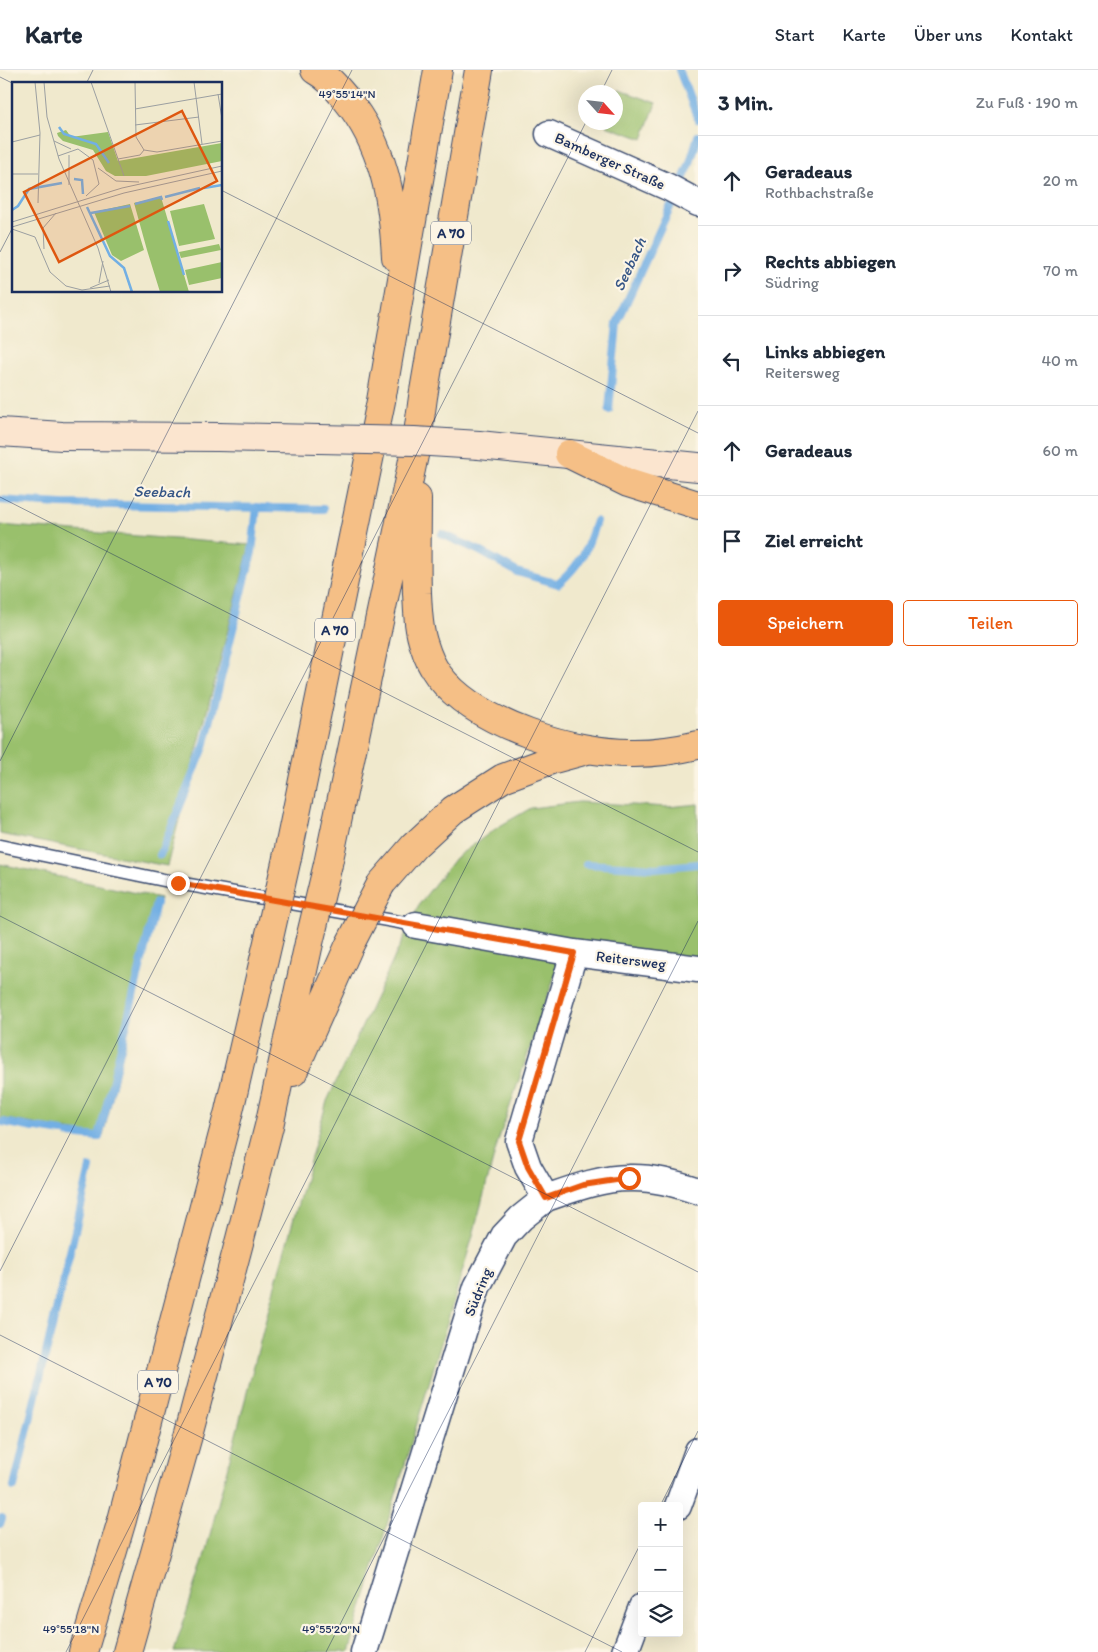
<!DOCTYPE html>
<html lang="de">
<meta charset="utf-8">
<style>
body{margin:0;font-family:Itim,sans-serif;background:#f6f6f7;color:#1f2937}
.controls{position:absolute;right:15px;bottom:15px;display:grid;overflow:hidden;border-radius:5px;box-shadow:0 5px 20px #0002}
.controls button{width:45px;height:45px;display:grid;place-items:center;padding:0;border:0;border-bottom:1px solid #e0e1e3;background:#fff;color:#1f2937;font:25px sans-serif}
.compass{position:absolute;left:578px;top:15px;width:45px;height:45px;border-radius:50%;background:#fff;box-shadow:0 5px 20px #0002;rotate:117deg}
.stop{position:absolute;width:15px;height:15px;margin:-11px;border:4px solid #ea580c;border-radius:50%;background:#fff}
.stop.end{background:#ea580c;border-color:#fff;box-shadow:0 1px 5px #0008}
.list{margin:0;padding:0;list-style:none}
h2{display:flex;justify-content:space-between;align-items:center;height:65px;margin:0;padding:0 20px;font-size:21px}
h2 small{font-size:16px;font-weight:400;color:#747a83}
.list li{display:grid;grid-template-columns:32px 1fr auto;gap:15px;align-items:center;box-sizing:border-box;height:90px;padding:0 20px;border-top:1px solid #e0e1e3}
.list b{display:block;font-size:19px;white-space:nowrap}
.list p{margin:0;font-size:16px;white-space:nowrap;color:#747a83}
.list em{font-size:16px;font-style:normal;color:#747a83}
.actions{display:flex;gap:10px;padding:15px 20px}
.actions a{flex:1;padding:11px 0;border:1px solid #ea580c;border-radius:5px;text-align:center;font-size:18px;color:#ea580c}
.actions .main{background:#ea580c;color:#fff}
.icon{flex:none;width:28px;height:28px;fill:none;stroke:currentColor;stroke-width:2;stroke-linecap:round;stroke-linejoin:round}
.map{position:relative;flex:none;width:698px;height:1582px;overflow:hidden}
header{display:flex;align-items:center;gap:30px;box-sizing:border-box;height:70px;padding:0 25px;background:#fff;border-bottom:1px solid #e0e1e3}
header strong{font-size:24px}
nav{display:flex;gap:28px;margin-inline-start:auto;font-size:18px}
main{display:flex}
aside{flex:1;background:#fff}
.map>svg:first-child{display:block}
</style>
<header>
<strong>Karte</strong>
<nav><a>Start</a><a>Karte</a><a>Über uns</a><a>Kontakt</a></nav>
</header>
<main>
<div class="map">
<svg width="698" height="1582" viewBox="0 0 698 1582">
<rect width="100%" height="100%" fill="#fcf5e5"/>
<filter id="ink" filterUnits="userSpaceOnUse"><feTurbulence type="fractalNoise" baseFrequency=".02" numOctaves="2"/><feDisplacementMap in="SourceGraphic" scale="10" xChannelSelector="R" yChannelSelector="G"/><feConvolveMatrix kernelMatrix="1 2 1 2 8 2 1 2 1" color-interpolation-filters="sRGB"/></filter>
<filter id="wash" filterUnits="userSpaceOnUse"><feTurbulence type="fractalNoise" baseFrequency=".0096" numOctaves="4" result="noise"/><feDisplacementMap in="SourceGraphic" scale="20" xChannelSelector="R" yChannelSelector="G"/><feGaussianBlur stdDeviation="1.12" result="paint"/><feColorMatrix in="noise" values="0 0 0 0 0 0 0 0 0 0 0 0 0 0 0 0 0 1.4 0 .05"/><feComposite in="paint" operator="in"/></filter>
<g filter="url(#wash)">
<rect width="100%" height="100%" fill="#f0e9cd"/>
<!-- green -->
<path fill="#99c06c" stroke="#5a7865" d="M619 20 656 33 643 69 606 56 608 53 616 52V30Z
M0 455 250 475 167 796 0 764Z
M579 732 668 737 698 734V895L565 876 498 1071 472 1169 349 1582H174L205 1484 273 1222 327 1031 420 833 455 788 498 757 531 738Z
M0 794 160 828 103 1066 0 1048Z"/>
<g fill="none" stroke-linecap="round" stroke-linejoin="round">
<!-- stream -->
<path stroke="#72afe4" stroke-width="8" d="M679 0 698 49
M609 340 617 253 689 96 698 66
M0 430 61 434 323 439
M442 464 478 480 517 502 558 514C582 493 587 480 596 451
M160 785 204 677 252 482 257 437
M586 794 655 798 698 794
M3 1052 34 1058
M37 1058 63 1062
M69 1064 99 1067 156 833
M14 1417 90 1098
M0 1454 2 1448"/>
</g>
</g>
<g filter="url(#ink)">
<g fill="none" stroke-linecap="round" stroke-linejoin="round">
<defs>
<path id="lane" d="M0 776 178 813 416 855"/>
<path id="street" d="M549 64 668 117 698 133
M416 855 574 883 698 899
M546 1128C572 1119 601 1108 629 1108 651 1107 678 1114 698 1121
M678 1436 698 1381
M364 1582 477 1217 504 1166 521 1148 546 1128 528 1097 519 1071 574 883
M625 1582 642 1537"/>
<path id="secondary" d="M0 362 62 366 218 367
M479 375 698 397"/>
<path id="highway" d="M315 0C328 7 336 17 346 29 384 75 393 129 396 187
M569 384 628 413 698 435
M417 428C417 460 416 491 417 523 418 540 418 559 424 575 427 585 433 598 439 606 477 655 574 684 634 683 656 683 677 680 698 675
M287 788 381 331 438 0
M328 794 417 371 423 327 479 0
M381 814 414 776 453 740 503 708 554 689 587 680
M293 1002 349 876
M83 1582 122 1450 229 1041 269 868
M127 1582 189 1362 240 1169 269 1056 309 873"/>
</defs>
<!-- lane casing -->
<use href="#lane" stroke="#3b4b6f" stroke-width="15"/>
<!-- street casing -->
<use href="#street" stroke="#3b4b6f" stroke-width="29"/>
<!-- secondary casing -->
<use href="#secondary" stroke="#3b4b6f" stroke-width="30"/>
<!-- highway casing -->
<use href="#highway" stroke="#3b4b6f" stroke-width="30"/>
<!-- lane -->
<use href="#lane" stroke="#fff" stroke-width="12"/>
<!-- street -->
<use href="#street" stroke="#fff" stroke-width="26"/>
<!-- secondary -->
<use href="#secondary" stroke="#fbe5cf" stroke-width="28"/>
<!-- highway -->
<use href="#highway" stroke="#f5bf86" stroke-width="28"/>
<defs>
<path id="secondary-bridge" d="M218 367 414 371 479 375"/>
<path id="highway-bridge" d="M269 868 287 788
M309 873 328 794
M349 876 381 814"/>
</defs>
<!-- secondary-bridge casing -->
<use href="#secondary-bridge" stroke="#3b4b6f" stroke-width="30" stroke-linecap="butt"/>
<!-- highway-bridge casing -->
<use href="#highway-bridge" stroke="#3b4b6f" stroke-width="30" stroke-linecap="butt"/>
<!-- secondary-bridge -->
<use href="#secondary-bridge" stroke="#fbe5cf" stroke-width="28"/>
<!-- highway-bridge -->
<use href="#highway-bridge" stroke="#f5bf86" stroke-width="28"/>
</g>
</g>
<g fill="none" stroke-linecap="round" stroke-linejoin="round" filter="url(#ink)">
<!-- route -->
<path stroke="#ea580c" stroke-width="6" d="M178 813 574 883 519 1071 528 1097 546 1128 583 1115 629 1108"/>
</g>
<!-- ticks -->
<path fill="none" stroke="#1b2f5e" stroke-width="1" stroke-opacity="0.45" d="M0 7 14 14M86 14 93 0M601 22 612 0M221 120 698 363M0 182 14 155M0 427 698 782M0 691 352 0M0 846 698 1202M0 1201 586 52M0 1265 622 1582M660 1436 698 1361M66 1582 698 341M326 1582 698 851M585 1582 642 1471"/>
<g text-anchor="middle" stroke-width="4.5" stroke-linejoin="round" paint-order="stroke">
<!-- shield labels -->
<g fill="#fcf5e5" stroke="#5e6a86" stroke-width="1">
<rect x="431" y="151.5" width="40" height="23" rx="4"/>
<rect x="315" y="548.5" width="40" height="23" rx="4"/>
<rect x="138" y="1300.5" width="40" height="23" rx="4"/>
</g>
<g font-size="14" font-weight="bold" fill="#1b2f5e">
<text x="451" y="168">A 70</text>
<text x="335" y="565">A 70</text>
<text x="158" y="1317">A 70</text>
</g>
<!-- street labels -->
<g font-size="15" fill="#1b2f5e" stroke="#fcf5e5">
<text transform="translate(610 91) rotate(24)" y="5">Bamberger Straße</text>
<text transform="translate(631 890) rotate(7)" y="5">Reitersweg</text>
<text transform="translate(478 1222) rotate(-68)" y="5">Südring</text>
</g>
<!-- water labels -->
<g font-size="16" font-style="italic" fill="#355586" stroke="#fcf5e5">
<text transform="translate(629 194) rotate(-65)" y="6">Seebach</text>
<text transform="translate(162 421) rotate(1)" y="6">Seebach</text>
</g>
</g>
<!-- overview -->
<g transform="translate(12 12)">
<rect width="210" height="210" fill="#f0e9cd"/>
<path d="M54 48 59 55 96 50 106 79 210 61V79L134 94H103L94 89 81 68 51 59 46 54 45 51ZM149 115 167 176 177 210H148L135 168 122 121ZM118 122 132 168 109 179 100 173 82 130ZM192 122 203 157 167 164 158 129ZM207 162 209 168 169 176 167 170ZM210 180V196L177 203 173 188Z" fill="#99c06c"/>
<path fill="none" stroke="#72afe4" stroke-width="2.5" d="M47 45 52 52 84 62 97 81M62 97 70 98 71 112M192 106 210 103M153 115 188 106M123 122 149 115 150 118M75 125 98 174 112 186 120 210M0 128 6 124 17 107 50 101M79 131 118 124M156 139 172 193"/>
<path fill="none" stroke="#9b9fa1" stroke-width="1" d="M23 0 28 51 26 121M32 0 35 35 47 77 86 166 99 210M79 0 112 94M123 0 124 55 132 68M182 0 190 62M206 12 210 37M123 27 210 12M123 43 187 35M42 59 59 67M0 60 28 53M57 73V103M46 74 66 67 81 78 87 102 74 114M106 77 128 73 132 68 145 70 210 59M86 86 104 99 127 100M0 92H26M0 140 110 106 210 84M0 145 112 111 210 89M0 147 23 155 38 190 54 204 70 208 98 204M32 167 31 146 44 131M87 201 91 179M78 206 97 198"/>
<path fill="#de5710" fill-opacity="0.15" stroke="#de5710" stroke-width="2.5" d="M170 29 205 99 47 180 12 110Z"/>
<rect width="210" height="210" fill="none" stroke="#1b2f5e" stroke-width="2.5"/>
</g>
<g font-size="12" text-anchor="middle" fill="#1b2f5e" stroke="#fcf5e5" stroke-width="4.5" stroke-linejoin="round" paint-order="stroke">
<text x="347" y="28">49°55'14"N</text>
<text x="71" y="1563">49°55'18"N</text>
<text x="331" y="1563">49°55'20"N</text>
</g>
</svg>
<div class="controls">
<button>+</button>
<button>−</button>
<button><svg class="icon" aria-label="layers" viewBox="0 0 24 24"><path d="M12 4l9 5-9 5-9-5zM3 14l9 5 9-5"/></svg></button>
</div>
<svg class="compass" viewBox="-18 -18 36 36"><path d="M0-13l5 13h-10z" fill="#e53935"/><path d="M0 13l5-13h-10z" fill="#747a83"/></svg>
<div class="stop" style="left:629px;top:1108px"></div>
<div class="stop end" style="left:178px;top:813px"></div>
</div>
<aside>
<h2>3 Min.<small>Zu Fuß · 190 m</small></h2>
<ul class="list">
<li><svg class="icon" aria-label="ahead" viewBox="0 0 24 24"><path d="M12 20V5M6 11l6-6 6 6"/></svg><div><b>Geradeaus</b><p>Rothbachstraße</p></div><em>20 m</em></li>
<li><svg class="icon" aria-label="right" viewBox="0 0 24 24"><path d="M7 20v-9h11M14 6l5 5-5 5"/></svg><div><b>Rechts abbiegen</b><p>Südring</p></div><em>70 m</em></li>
<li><svg class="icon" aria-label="left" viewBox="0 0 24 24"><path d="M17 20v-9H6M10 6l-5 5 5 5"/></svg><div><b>Links abbiegen</b><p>Reitersweg</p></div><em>40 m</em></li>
<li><svg class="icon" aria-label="ahead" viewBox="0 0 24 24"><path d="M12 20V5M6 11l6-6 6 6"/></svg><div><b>Geradeaus</b></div><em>60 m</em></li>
<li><svg class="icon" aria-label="arrive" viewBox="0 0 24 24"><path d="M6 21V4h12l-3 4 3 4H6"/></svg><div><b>Ziel erreicht</b></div></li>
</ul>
<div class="actions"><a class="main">Speichern</a><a>Teilen</a></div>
</aside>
</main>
